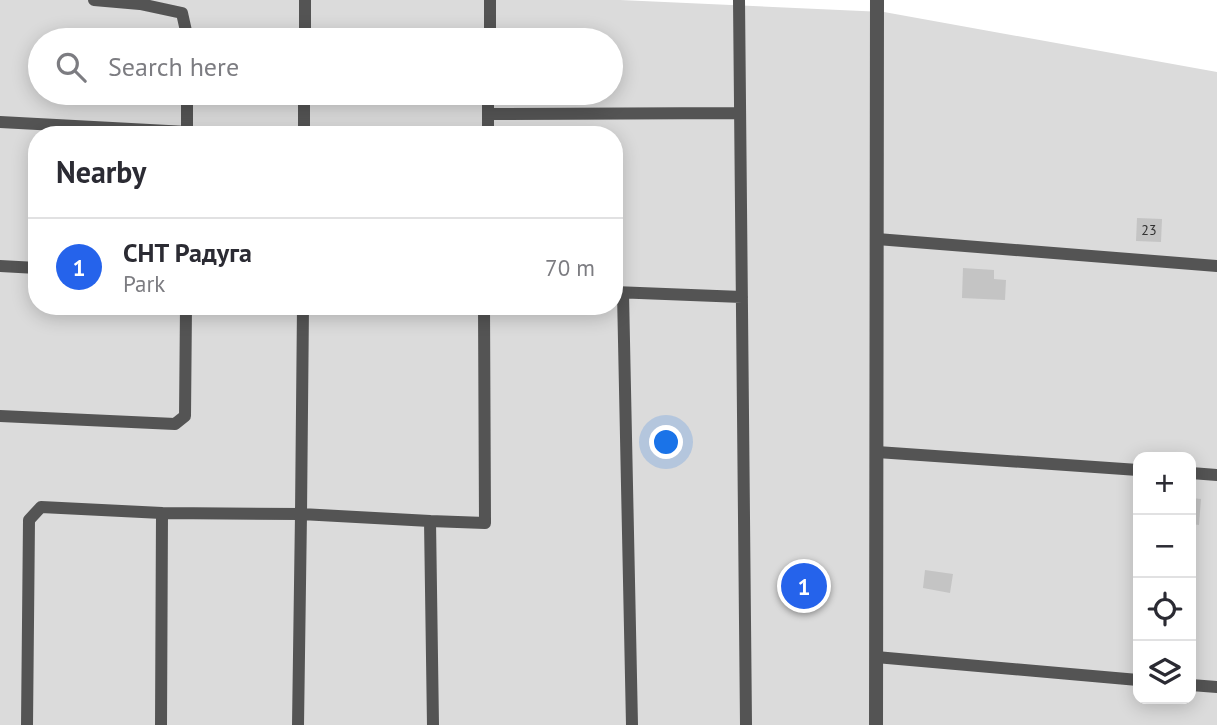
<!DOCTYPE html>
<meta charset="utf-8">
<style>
body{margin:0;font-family:"PT Sans",sans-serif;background:#f7f7f7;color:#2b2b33}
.controls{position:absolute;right:21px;bottom:21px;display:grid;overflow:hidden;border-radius:14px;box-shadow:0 4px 18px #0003}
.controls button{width:63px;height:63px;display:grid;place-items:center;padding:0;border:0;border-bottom:2px solid #e1e1e2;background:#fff;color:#2b2b33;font:35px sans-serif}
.you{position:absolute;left:667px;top:443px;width:24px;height:24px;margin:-18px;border:5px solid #fff;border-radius:50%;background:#1a73e8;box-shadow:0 0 0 10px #1a73e833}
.badge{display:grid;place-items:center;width:46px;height:46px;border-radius:50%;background:#2563eb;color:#fff;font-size:23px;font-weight:700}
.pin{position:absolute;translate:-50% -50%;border:4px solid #fff;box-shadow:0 2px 7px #0006}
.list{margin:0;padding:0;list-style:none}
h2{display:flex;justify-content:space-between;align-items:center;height:91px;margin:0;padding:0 28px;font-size:30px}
h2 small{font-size:23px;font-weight:400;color:#7c7c81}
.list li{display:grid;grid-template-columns:46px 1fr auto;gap:21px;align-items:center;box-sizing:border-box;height:98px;padding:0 28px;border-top:2px solid #e1e1e2}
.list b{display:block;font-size:26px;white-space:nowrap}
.list p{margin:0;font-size:23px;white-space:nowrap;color:#7c7c81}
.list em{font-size:23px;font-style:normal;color:#7c7c81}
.icon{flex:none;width:38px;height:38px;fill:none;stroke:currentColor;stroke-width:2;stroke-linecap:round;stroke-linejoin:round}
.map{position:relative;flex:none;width:1217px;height:725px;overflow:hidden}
.search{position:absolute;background:#fff;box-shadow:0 4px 18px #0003;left:28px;top:28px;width:595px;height:77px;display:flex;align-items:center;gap:18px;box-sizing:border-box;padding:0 24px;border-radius:38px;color:#7c7c81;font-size:26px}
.panel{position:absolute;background:#fff;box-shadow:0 4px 18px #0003;left:28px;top:126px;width:595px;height:189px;border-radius:28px}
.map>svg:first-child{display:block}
</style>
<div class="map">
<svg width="1217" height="725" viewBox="0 0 1217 725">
<rect width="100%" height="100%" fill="#fff"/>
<!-- green -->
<path fill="#dbdbdb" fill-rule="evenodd" d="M0 0H620L884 12 1217 72V725H0ZM40 40H611V93H40ZM37 135H614V306H37ZM1138 457H1191V699H1138Z"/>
<!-- building -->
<path fill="#c4c4c4" d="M1137 218 1162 219 1161 242 1136 241Z
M963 268 994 270V279L1006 280 1005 300 962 298Z
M1191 498 1201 499 1199 525 1191 524Z
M925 570 953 574 950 593 923 588Z"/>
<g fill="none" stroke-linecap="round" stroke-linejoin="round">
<!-- lane -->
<path stroke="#545454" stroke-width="12" d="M94 0 140 4 182 13 188 40
M739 0 746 725
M305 40V0
M490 40V0
M488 114 740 113
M0 122 187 132
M187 135V93
M304 135V93
M488 135V93
M877 239 1217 266
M0 266 37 268
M614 292 742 297
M623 293 632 725
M0 416 175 424 185 416 186 306
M877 452 1138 470
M1191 473 1217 475
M430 521 485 523 484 306
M876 657 1138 680
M1191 685 1217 687
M27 725 29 520 41 507 162 513
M161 725 162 513 301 514 303 306
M298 725 301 514 430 521 433 725"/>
<!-- street -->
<path stroke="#545454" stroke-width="14" d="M876 725 877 0"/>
</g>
<g text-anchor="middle" stroke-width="7" stroke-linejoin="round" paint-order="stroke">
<!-- number labels -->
<g font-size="14" fill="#313131">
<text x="1149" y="235">23</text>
</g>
</g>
</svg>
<div class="controls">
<button>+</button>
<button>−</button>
<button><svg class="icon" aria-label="locate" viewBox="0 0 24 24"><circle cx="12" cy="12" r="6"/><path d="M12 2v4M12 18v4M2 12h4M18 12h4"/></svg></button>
<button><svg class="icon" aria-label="layers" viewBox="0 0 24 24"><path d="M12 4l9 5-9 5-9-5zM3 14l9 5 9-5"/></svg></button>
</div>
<div class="you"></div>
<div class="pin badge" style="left:804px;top:586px">1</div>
<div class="search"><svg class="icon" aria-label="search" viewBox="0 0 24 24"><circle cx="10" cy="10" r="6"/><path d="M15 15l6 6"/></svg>Search here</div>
<section class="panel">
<h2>Nearby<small></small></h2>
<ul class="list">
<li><span class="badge">1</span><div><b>СНТ Радуга</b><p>Park</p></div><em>70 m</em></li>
</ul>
</section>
</div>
